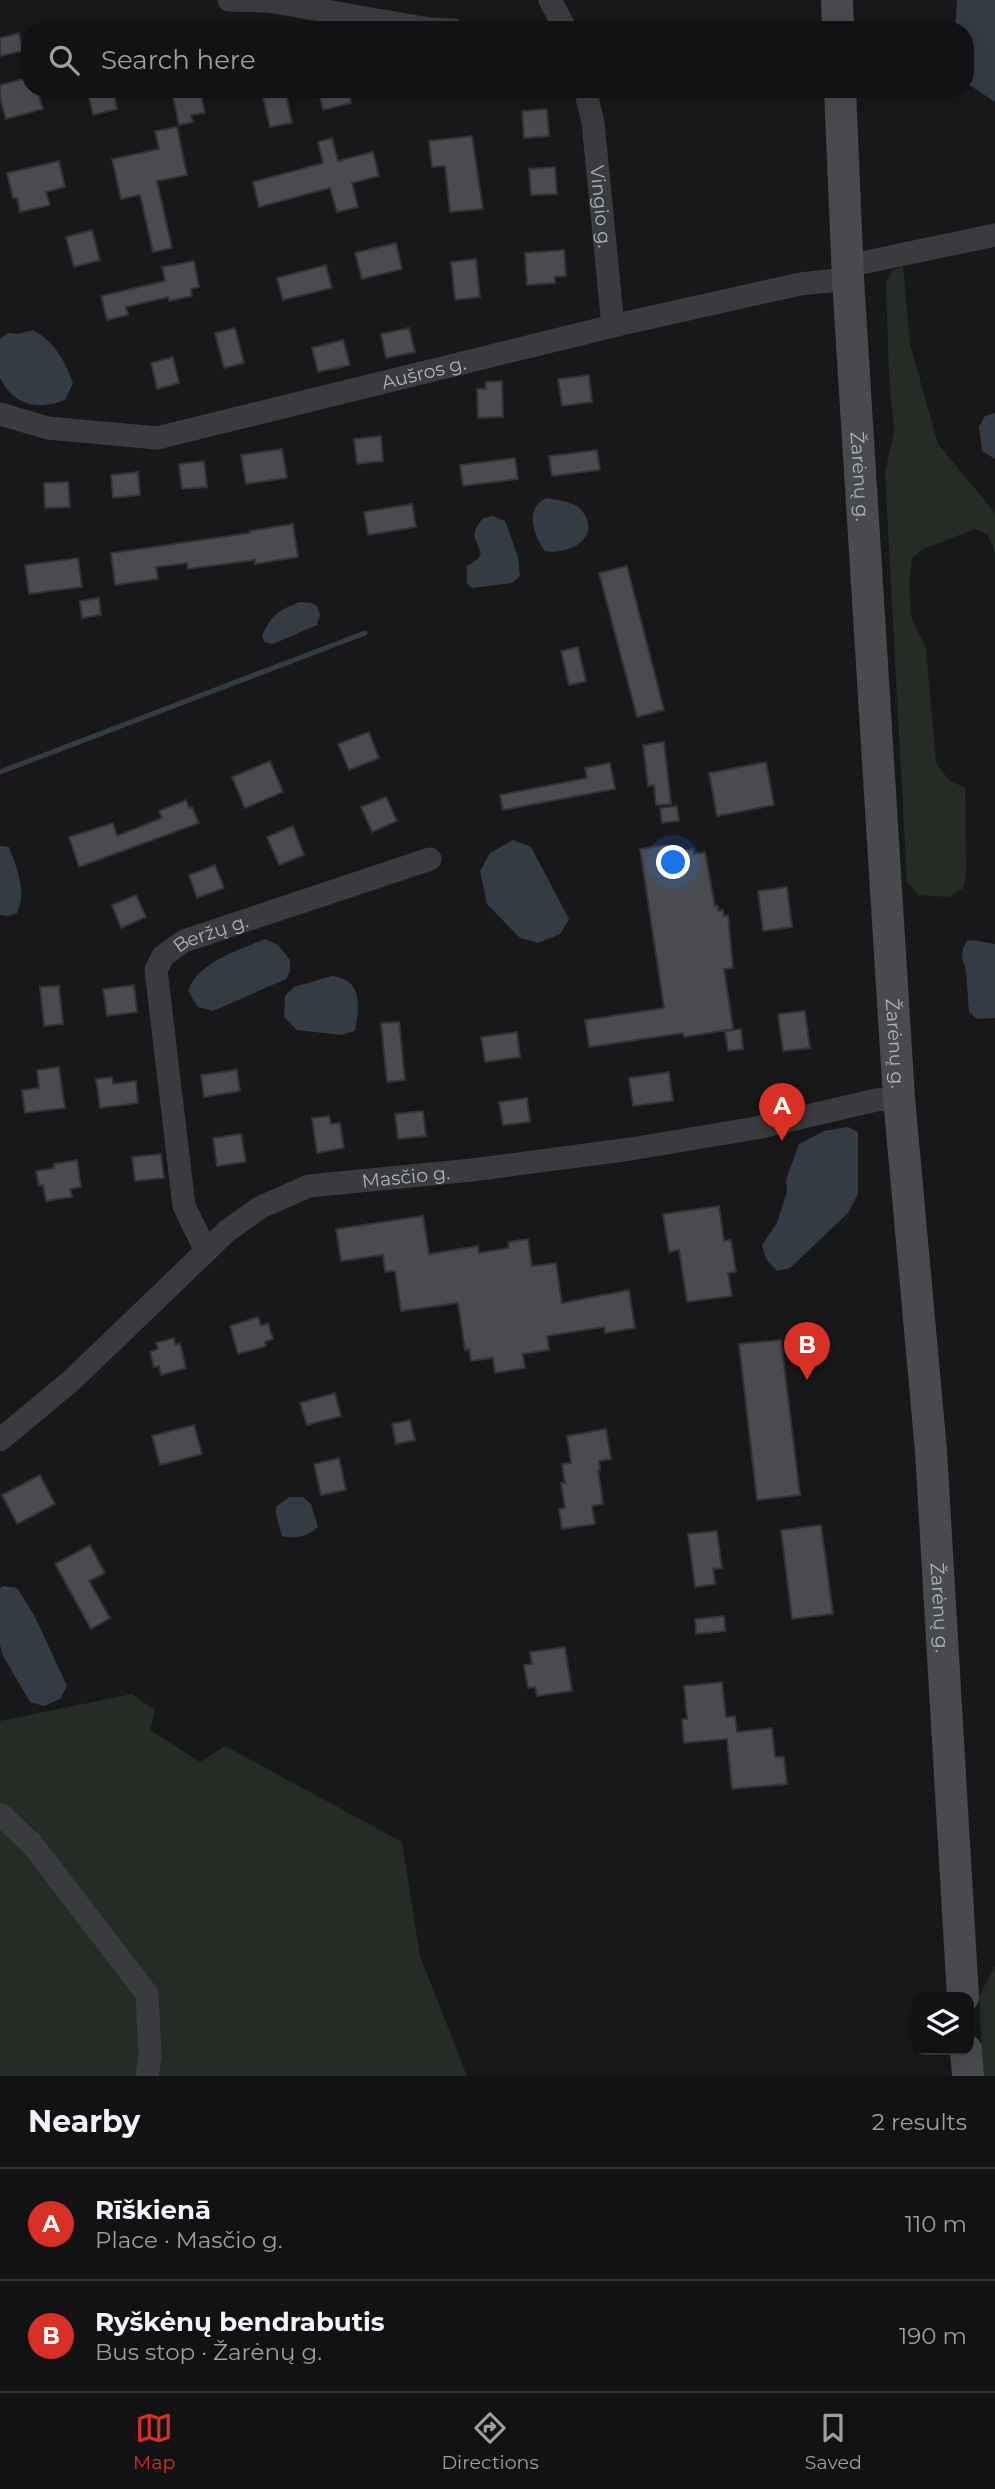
<!DOCTYPE html>
<meta charset="utf-8">
<style>
body{margin:0;font-family:Montserrat,sans-serif;background:#1f2022;color:#f1f3f6}
.controls{position:absolute;right:21px;bottom:21px;display:grid;overflow:hidden;border-radius:14px;box-shadow:0 7px 28px #0002}
.controls button{width:63px;height:63px;display:grid;place-items:center;padding:0;border:0;border-bottom:2px solid #313234;background:#121214;color:#f1f3f6;font:35px sans-serif}
.you{position:absolute;left:674px;top:863px;width:24px;height:24px;margin:-18px;border:5px solid #fff;border-radius:50%;background:#1a73e8;box-shadow:0 0 0 10px #1a73e833}
.badge{display:grid;place-items:center;width:46px;height:46px;border-radius:50%;background:#d93025;color:#fff;font-size:23px;font-weight:700}
.pin{position:absolute;translate:-50% -58px;filter:drop-shadow(0 2px 4px #0008)}
.pin::after{content:'';position:absolute;top:37px;width:24px;height:21px;background:inherit;clip-path:polygon(0 0,100% 0,50% 100%)}
.list{margin:0;padding:0;list-style:none}
h2{display:flex;justify-content:space-between;align-items:center;height:91px;margin:0;padding:0 28px;font-size:30px}
h2 small{font-size:23px;font-weight:400;color:#9c9ea0}
.list li{display:grid;grid-template-columns:46px 1fr auto;gap:21px;align-items:center;box-sizing:border-box;height:112px;padding:0 28px;border-top:2px solid #313234}
.list b{display:block;font-size:26px;white-space:nowrap}
.list p{margin:0;font-size:23px;white-space:nowrap;color:#9c9ea0}
.list em{font-size:23px;font-style:normal;color:#9c9ea0}
.icon{flex:none;width:38px;height:38px;fill:none;stroke:currentColor;stroke-width:2;stroke-linecap:round;stroke-linejoin:round}
.map{position:relative;flex:none;width:995px;height:2076px;overflow:hidden}
.search{position:absolute;background:#121214;box-shadow:0 7px 28px #0002;left:21px;right:21px;top:21px;height:77px;display:flex;align-items:center;gap:18px;box-sizing:border-box;padding:0 24px;border-radius:28px;color:#9c9ea0;font-size:26px}
.sheet{height:315px;background:#121214}
nav{display:flex;justify-content:space-around;align-items:center;box-sizing:border-box;height:98px;border-top:2px solid #313234;background:#121214;font-size:19px;color:#9c9ea0}
nav a{display:grid;justify-items:center;gap:4px}
nav .on{color:#d93025}
.map>svg:first-child{display:block}
</style>
<div class="map">
<svg width="995" height="2076" viewBox="0 0 995 2076">
<rect width="100%" height="100%" fill="#18181a"/>
<!-- green -->
<path fill="#252c25" d="M903 266 910 344 938 444 995 513V562L994 549 987 534 975 529 923 549 912 558 909 584 911 616 926 649 936 763 949 780 965 788 966 874 963 888 949 897 918 895 907 882 885 472 894 432 889 373 886 283 893 270Z
M132 1694 155 1710 150 1730 200 1762 225 1746 402 1842 420 1956 467 2076H0V1721Z
M995 1966V2076H983L979 1996Z"/>
<!-- water -->
<path fill="#333c42" d="M957 0H995V102L965 82V30H955Z
M33 330C55 342 65 361 73 383L65 400C38 410 15 407 0 378V339L8 333 18 334Z
M995 413V459L982 451 979 427 985 416Z
M547 498C556 500 567 501 575 505 580 507 583 512 586 517 598 541 565 555 545 551 534 536 523 508 547 498Z
M493 516 505 521 518 557 520 576 512 583 472 588 467 583V566L478 559 481 553C474 535 470 535 483 518Z
M300 602 311 603 317 606 320 615 317 625 273 644 265 642 262 636C270 616 280 609 300 602Z
M513 840 531 847 569 919 560 934 538 943 520 938 487 904 480 871 490 853Z
M0 846 9 847C17 869 27 891 17 913L9 916 0 915Z
M265 939 278 945 290 960V971L286 979 213 1011 198 1007 188 991C199 961 238 951 265 939Z
M973 940 995 944V1018L977 1019 969 1012 966 971 962 958 963 948 967 941Z
M332 976C364 980 359 1007 355 1031L341 1035 297 1030 284 1017 285 996 294 987Z
M848 1127 858 1132V1194L848 1213 790 1268 777 1271 766 1259 762 1245 777 1223 787 1191 786 1180 799 1144 824 1131Z
M289 1497H303L311 1504 318 1527C306 1537 297 1539 282 1536L276 1515V1507Z
M3 1586 17 1588 34 1615 67 1686 60 1699 44 1706 30 1702 2 1654 0 1644V1588Z"/>
<g fill="none" stroke-linecap="round" stroke-linejoin="round">
<!-- stream -->
<path stroke="#333c42" stroke-width="5" d="M0 772 365 633"/>
</g>
<!-- building -->
<path fill="#4a4b4f" stroke="#323336" stroke-width="2" d="M19 33 23 51 0 56V38Z
M30 77V89H37L43 109 6 119 0 98V85Z
M87 89H113L117 109 93 115Z
M187 89H200L205 113 191 115 193 122 179 125 172 92Z
M318 89H348L351 103 323 110Z
M286 94 292 123 270 127 263 98Z
M547 109 549 136 524 138 522 111Z
M177 127 187 175 157 181 172 248 153 252 140 195 121 199 112 159 159 149 155 131Z
M472 136 483 209 450 212 445 166 432 167 429 141Z
M332 138 338 161 373 152 379 176 352 183 358 207 337 212 330 188 259 207 253 182 323 163 318 142Z
M59 161 65 187 46 192 50 205 20 212 17 198H13L7 173Z
M555 167 557 194 531 195 529 169Z
M92 230 100 260 74 267 66 237Z
M396 243 402 269 362 279 355 253Z
M564 250 566 276 555 277V283L527 285 525 253Z
M476 259 480 297 455 300 451 262Z
M194 261 199 287 191 289 192 296 169 301 168 297 126 307 128 315 107 320 101 296 165 281 162 267Z
M326 265 332 288 283 300 277 278Z
M235 328 244 363 224 368 215 333Z
M409 328 415 352 386 358 381 334Z
M343 340 350 365 318 372 312 348Z
M173 357 179 383 157 389 151 363Z
M589 375 592 402 562 406 558 379Z
M502 381 503 417 478 418 477 389H486L485 382Z
M381 436 383 461 357 464 354 439Z
M282 449 287 478 246 484 241 455Z
M597 450 600 470 552 476 549 456Z
M515 458 518 479 463 486 460 465Z
M204 461 207 487 182 489 179 464Z
M138 472 140 495 113 498 111 475Z
M68 482 70 507 45 508 44 483Z
M412 504 416 527 368 535 364 512Z
M293 524 298 557 255 564V560L188 569 187 563 156 567 158 579 115 585 111 553 250 533V531Z
M78 558 82 587 29 594 25 565Z
M627 566 664 710 637 717 599 573Z
M99 598 101 615 82 618 80 601Z
M578 647 586 681 569 685 561 651Z
M369 732 379 758 349 770 338 744Z
M664 742 671 804 656 805 654 785 648 786 643 745Z
M270 761 283 792 245 808 232 777Z
M766 762 774 805 717 816 709 773Z
M610 763 615 789 503 810 500 795 587 778 585 768Z
M386 797 397 821 372 832 361 807Z
M186 800 189 808 192 807 199 823 79 867 69 837 113 823 117 836 162 818 159 811Z
M677 806 679 821 662 823 660 808Z
M293 826 304 855 279 865 267 837Z
M667 845 669 854 693 849 694 854 705 852 715 906H718V911L723 910 724 916 728 915 733 968 724 969 733 1029 684 1037 683 1033 589 1047 585 1020 664 1008 640 849Z
M215 865 224 888 197 898 189 875Z
M787 887 792 927 763 931 758 891Z
M136 895 146 917 121 928 112 905Z
M134 985 137 1012 107 1016 103 989Z
M59 986 63 1024 44 1026 40 987Z
M805 1011 810 1048 783 1051 778 1014Z
M399 1022 405 1080 387 1082 381 1023Z
M741 1029 743 1049 728 1051 725 1031Z
M517 1032 520 1057 485 1062 481 1037Z
M59 1067 65 1108 25 1113 22 1090 39 1088 37 1070Z
M237 1070 240 1091 204 1097 201 1075Z
M669 1072 673 1101 633 1106 629 1078Z
M112 1077 113 1084 136 1081 138 1103 100 1108 96 1079Z
M527 1098 530 1122 503 1125 499 1102Z
M423 1111 426 1136 398 1139 395 1114Z
M329 1116 331 1124 340 1123 344 1148 317 1153 312 1118Z
M241 1134 246 1162 217 1166 213 1138Z
M161 1154 164 1178 135 1181 132 1157Z
M77 1160 81 1187 70 1189 72 1197 46 1201 43 1185 39 1186 36 1171 54 1168V1164Z
M719 1206 724 1241 731 1240 736 1272 728 1273 732 1296 687 1302 679 1250 669 1252 663 1214Z
M423 1216 429 1254 478 1246 479 1253 509 1248 508 1242 528 1239 532 1266 556 1263 562 1303 629 1290 635 1328 605 1333 604 1327 547 1336 549 1350 523 1354 525 1368 495 1373 493 1358 471 1361 469 1349 465 1350 458 1303 401 1311 395 1271 385 1272 383 1255 341 1261 336 1229Z
M258 1317 261 1326 268 1323 273 1339 265 1342 266 1346 238 1354 230 1326Z
M174 1338 175 1345 180 1343 186 1368 161 1375 159 1366 154 1367 150 1352 158 1349 156 1343Z
M781 1340 800 1495 757 1500 739 1344Z
M335 1393 341 1416 307 1425 300 1403Z
M410 1420 415 1440 396 1444 392 1424Z
M194 1425 202 1454 160 1465 152 1436Z
M606 1429 611 1459 599 1461 600 1470H598L603 1504 592 1506 595 1524 562 1529 559 1509 565 1508 561 1483H565L562 1464 571 1463 567 1436Z
M339 1458 346 1490 321 1495 314 1464Z
M40 1475 55 1504 17 1524 2 1495Z
M821 1525 833 1614 792 1619 781 1530Z
M717 1531 722 1568 713 1569 715 1584 695 1587 688 1534Z
M90 1545 105 1573 89 1581 110 1618 91 1629 55 1564Z
M724 1616 725 1631 696 1634 695 1619Z
M565 1647 572 1691 537 1696 535 1687 528 1688 524 1665 532 1664 530 1652Z
M722 1682 726 1717 735 1716 737 1732 772 1728 775 1757H784L787 1784 732 1789 727 1739 684 1743 682 1719H687L684 1686Z"/>
<g fill="none" stroke-linecap="round" stroke-linejoin="round">
<!-- minor -->
<g stroke="#3a3b3e" stroke-width="23">
<path d="M229 0 268 1 429 29 453 30"/>
<path d="M550 0 566 30"/>
<path id="s1" d="M585 89 593 122 613 326"/>
<path d="M847 266 995 235"/>
<path id="s2" d="M0 414 48 428 157 438 621 324 800 284 848 279"/>
<path id="s3" d="M206 1251 184 1206 156 970 163 956 184 941 430 859"/>
<path id="s4" d="M0 1440 72 1380 227 1231 261 1207 309 1186 472 1170 631 1149 756 1128 876 1100 899 1098"/>
<path d="M0 1814 32 1844 147 1994 150 2056 147 2076"/>
</g>
<!-- secondary -->
<g stroke="#484a4e" stroke-width="32">
<path d="M837 0 838 30"/>
<path id="s5" d="M840 89 848 279 899 1098 931 1451 963 1997"/>
<path d="M966 2050 968 2076"/>
</g>
</g>
<g text-anchor="middle" stroke-width="7" stroke-linejoin="round" paint-order="stroke">
<!-- street labels -->
<g font-size="19" fill="#acb1b8" stroke="#131315">
<text dy="7" stroke="none"><textPath href="#s1" startOffset="119">Vingio g.</textPath></text>
<text dy="7" stroke="none"><textPath href="#s2" startOffset="434">Aušros g.</textPath></text>
<text dy="7" stroke="none"><textPath href="#s5" startOffset="388">Žarėnų g.</textPath></text>
<text dy="7" stroke="none"><textPath href="#s3" startOffset="357">Beržų g.</textPath></text>
<text dy="7" stroke="none"><textPath href="#s5" startOffset="956">Žarėnų g.</textPath></text>
<text dy="7" stroke="none"><textPath href="#s4" startOffset="500">Masčio g.</textPath></text>
<text dy="7" stroke="none"><textPath href="#s5" startOffset="1522">Žarėnų g.</textPath></text>
</g>
</g>
</svg>
<div class="controls">
<button><svg class="icon" aria-label="layers" viewBox="0 0 24 24"><path d="M12 4l9 5-9 5-9-5zM3 14l9 5 9-5"/></svg></button>
</div>
<div class="you"></div>
<div class="pin badge" style="left:782px;top:1141px">A</div>
<div class="pin badge" style="left:807px;top:1380px">B</div>
<div class="search"><svg class="icon" aria-label="search" viewBox="0 0 24 24"><circle cx="10" cy="10" r="6"/><path d="M15 15l6 6"/></svg>Search here</div>
</div>
<section class="sheet">
<h2>Nearby<small>2 results</small></h2>
<ul class="list">
<li><span class="badge">A</span><div><b>Rīškienā</b><p>Place · Masčio g.</p></div><em>110 m</em></li>
<li><span class="badge">B</span><div><b>Ryškėnų bendrabutis</b><p>Bus stop · Žarėnų g.</p></div><em>190 m</em></li>
</ul>
</section>
<nav>
<a class="on"><svg class="icon" aria-label="map" viewBox="0 0 24 24"><path d="M3 6l6-2 6 2 6-2v14l-6 2-6-2-6 2zM9 4v14M15 6v14"/></svg>Map</a>
<a><svg class="icon" aria-label="directions" viewBox="0 0 24 24"><path d="M12 3l9 9-9 9-9-9zM9 14v-3h6M13 9l2 2-2 2"/></svg>Directions</a>
<a><svg class="icon" aria-label="saved" viewBox="0 0 24 24"><path d="M7 4h10v16l-5-4-5 4z"/></svg>Saved</a>
</nav>
